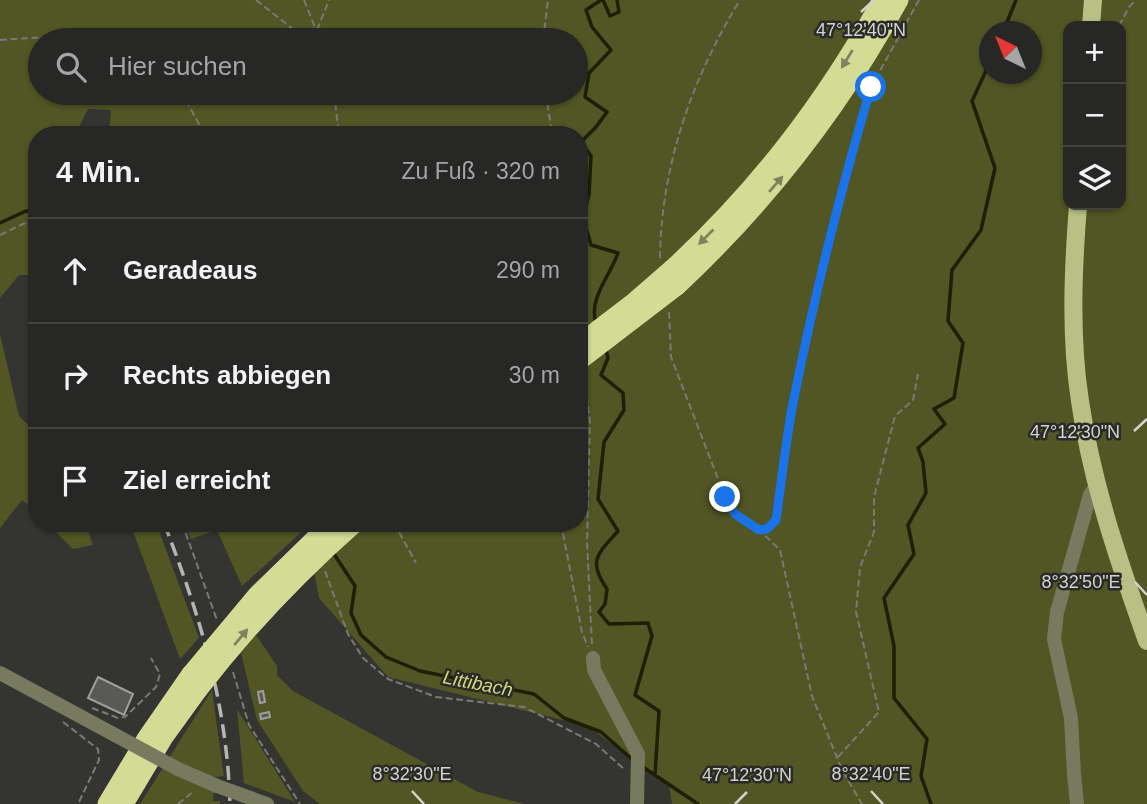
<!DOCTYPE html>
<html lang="de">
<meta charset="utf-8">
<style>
body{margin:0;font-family:Arial,sans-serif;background:#333332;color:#f1f3f6}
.controls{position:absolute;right:21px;top:21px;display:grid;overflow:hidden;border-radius:14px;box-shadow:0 2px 5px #0004}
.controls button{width:63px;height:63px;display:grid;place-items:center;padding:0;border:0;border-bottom:2px solid #434442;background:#272725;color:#f1f3f6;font:35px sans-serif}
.compass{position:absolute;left:979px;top:21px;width:63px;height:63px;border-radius:50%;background:#272725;box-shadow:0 2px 5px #0004;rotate:317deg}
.stop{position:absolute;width:21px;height:21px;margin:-16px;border:5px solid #1a73e8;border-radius:50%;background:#fff}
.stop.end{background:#1a73e8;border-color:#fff;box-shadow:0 2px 7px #0008}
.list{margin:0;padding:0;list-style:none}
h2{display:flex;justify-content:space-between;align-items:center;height:91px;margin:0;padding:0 28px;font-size:30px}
h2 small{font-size:23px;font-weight:400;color:#a4a5a7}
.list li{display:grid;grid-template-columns:46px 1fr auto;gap:21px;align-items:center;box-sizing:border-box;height:105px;padding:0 28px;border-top:2px solid #434442}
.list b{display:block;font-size:26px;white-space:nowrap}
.list em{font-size:23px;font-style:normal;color:#a4a5a7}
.icon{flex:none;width:38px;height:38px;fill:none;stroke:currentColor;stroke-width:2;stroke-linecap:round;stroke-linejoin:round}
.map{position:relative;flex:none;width:1147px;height:804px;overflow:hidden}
.search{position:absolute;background:#272725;box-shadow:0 2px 5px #0004;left:28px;top:28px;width:560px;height:77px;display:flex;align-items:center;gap:18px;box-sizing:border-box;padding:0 24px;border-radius:38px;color:#a4a5a7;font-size:26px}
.panel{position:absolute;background:#272725;box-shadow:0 2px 5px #0004;left:28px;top:126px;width:560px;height:406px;border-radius:28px}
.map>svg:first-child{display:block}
</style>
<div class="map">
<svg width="1147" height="804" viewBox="0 0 1147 804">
<rect width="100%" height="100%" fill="#343431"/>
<!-- green -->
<path fill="#515624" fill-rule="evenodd" d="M0 0H1147V804H672L669 785 587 726 388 677 319 598 306 528 242 586 217 530 191 539 184 523H579V135H109L111 110 88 109 75 135H37V275H19L0 298ZM1068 26H1121V205H1068ZM990 32H1032V74H990ZM40 40H576V93H40Z
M0 334 19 416 37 434V513L22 500 0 528Z
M47 523H85L93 545 73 549Z
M130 523H156L199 638 180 659Z
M256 635 277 666V675L293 691 478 792 524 804H320L303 791 257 720 241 653Z
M212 690 224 776 215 777 213 801H220V804H140Z
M237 709 295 802 244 783Z"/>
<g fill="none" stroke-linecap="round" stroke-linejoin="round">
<!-- stream -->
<path stroke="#1d2000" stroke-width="3.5" d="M603 0 610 16 619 12 617 0
M1003 32 1016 0
M0 223 26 211 37 212
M596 323C588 299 610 276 618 253L591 245 583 218 589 194 591 156 581 142 596 127 607 112 585 97 589 73 611 50 592 27 586 10 601 0
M606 350 608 358 601 375 623 393 624 410 604 442 598 499 618 531C598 554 587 560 607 589L605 604 599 612 609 624 648 623 652 636 635 695 659 711 655 775
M332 551 355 586 351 613 361 635 386 657 420 671 534 694 564 718 601 732 634 761
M643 767 698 804
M931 804 921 776 927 739 894 698V646L884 598 914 554 908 525 926 493 923 462 918 448 945 424 934 409 954 398 963 343 948 321 952 270 981 230 995 168 972 101 990 62"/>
</g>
<!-- building -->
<path fill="#595956" stroke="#9fa09c" stroke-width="2" d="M98 677 133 694 124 715 88 698Z
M263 691 265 702 260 703 258 692Z
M269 712 270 717 261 719 260 714Z"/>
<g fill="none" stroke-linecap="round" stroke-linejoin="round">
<!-- path -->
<path stroke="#797976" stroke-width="2" stroke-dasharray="7 3.5" stroke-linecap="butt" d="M256 0 307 40
M304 0 320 40
M1119 26 1129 7 1136 0
M317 30 329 0
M0 40 60 36 80 40
M543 40 548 0
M178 93 187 102 205 135
M334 93 339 135
M546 93 552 135
M0 235 23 224 37 220
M660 258C661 166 692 78 740 0
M669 312 671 357 725 497 735 514 759 530 780 550 812 696 842 770 862 804
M584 375 590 422 587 542 592 645
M182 523 217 620
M294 523 302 530
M394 523 416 563
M561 523 582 632 588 647
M760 530 767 529 776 520 793 400 850 157 871 87 919 0
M325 571 348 634 363 658 388 679 436 697 524 707 596 744 624 769
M233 672 249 725 300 804
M92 708 118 718 125 717 156 687 160 674 151 658
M63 722 98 749 99 760 78 804
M838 757 879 712 856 612 860 567 874 532V497L895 416 913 400 918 374
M178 804 194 791"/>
<!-- minor -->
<path stroke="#777a5f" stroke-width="14" d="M593 658 594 670 638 754 637 804
M0 673 115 735
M178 769 217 786
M1077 804 1074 775 1071 718 1054 639 1057 612 1090 495 1096 486"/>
<!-- major -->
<path stroke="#b9c086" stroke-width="18" d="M1091 26 1093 0
M1078 205C1073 270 1070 337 1080 401 1092 484 1119 562 1147 641"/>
<!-- highway -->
<path stroke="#d3db95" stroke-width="19" d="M672 269C759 189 824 103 882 0
M677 286C767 202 840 108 899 0
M107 804 146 739 191 674
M124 804 164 737 198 690"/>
<!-- rail -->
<path stroke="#b5b5b3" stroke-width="3.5" stroke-dasharray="14 7" stroke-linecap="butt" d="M95 135V128
M164 523C200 616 227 703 230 804"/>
<!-- minor-bridge -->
<path stroke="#777a5f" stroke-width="14" d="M115 735 178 769
M217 786 267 804"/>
<!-- highway-bridge -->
<path stroke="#d3db95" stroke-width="19" d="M579 344 634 302 672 269
M579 361 677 286
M191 674 257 595 331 523
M198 690C245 629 297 574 355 523"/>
</g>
<!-- one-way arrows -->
<defs><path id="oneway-solid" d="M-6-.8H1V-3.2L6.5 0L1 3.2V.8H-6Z" transform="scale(1.75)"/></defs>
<g fill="#7e825e">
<use href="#oneway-solid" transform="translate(847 59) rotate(122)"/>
<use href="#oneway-solid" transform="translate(776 184) rotate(-49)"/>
<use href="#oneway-solid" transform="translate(706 237) rotate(135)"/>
<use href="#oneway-solid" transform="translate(241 637) rotate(-50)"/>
</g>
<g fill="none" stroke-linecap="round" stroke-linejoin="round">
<!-- route -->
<path stroke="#1a73e8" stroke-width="9" d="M725 497 735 514 759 530 767 529 776 520C782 479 786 438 794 398 815 293 841 189 871 87"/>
</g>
<!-- ticks -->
<path fill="none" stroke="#d2d2d0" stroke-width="2.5" d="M861 12 874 0M1134 431 1147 419M1135 582 1147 595M412 791 424 804M871 791 883 804M735 804 747 792"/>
<g text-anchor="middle" stroke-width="5" stroke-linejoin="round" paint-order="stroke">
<!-- water labels -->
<g font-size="19" font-style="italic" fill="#cdd777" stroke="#2a2a27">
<text transform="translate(478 683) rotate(11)" y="7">Littibach</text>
</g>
</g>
<g font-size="18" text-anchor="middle" fill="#d2d2d0" stroke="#2a2a27" stroke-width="5" stroke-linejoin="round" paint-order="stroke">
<text x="861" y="36">47°12'40"N</text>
<text x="1075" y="438">47°12'30"N</text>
<text x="1081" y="588">8°32'50"E</text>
<text x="412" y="780">8°32'30"E</text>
<text x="871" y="780">8°32'40"E</text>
<text x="747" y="781">47°12'30"N</text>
</g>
</svg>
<div class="controls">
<button>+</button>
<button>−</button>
<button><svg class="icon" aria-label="layers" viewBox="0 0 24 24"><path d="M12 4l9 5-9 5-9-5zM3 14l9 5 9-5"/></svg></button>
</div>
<svg class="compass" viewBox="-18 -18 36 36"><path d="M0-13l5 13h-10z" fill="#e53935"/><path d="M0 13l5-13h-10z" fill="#a4a5a7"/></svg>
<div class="stop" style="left:871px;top:87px"></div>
<div class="stop end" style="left:725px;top:497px"></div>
<div class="search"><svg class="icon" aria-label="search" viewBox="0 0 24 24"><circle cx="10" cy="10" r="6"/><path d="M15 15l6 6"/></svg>Hier suchen</div>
<section class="panel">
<h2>4 Min.<small>Zu Fuß · 320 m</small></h2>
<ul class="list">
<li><svg class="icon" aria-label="ahead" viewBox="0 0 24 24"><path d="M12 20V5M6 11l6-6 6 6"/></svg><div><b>Geradeaus</b></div><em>290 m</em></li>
<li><svg class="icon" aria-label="right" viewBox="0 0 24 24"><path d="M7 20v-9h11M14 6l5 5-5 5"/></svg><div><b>Rechts abbiegen</b></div><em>30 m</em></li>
<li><svg class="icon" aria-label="arrive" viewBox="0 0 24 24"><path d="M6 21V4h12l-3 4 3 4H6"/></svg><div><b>Ziel erreicht</b></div></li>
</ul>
</section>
</div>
